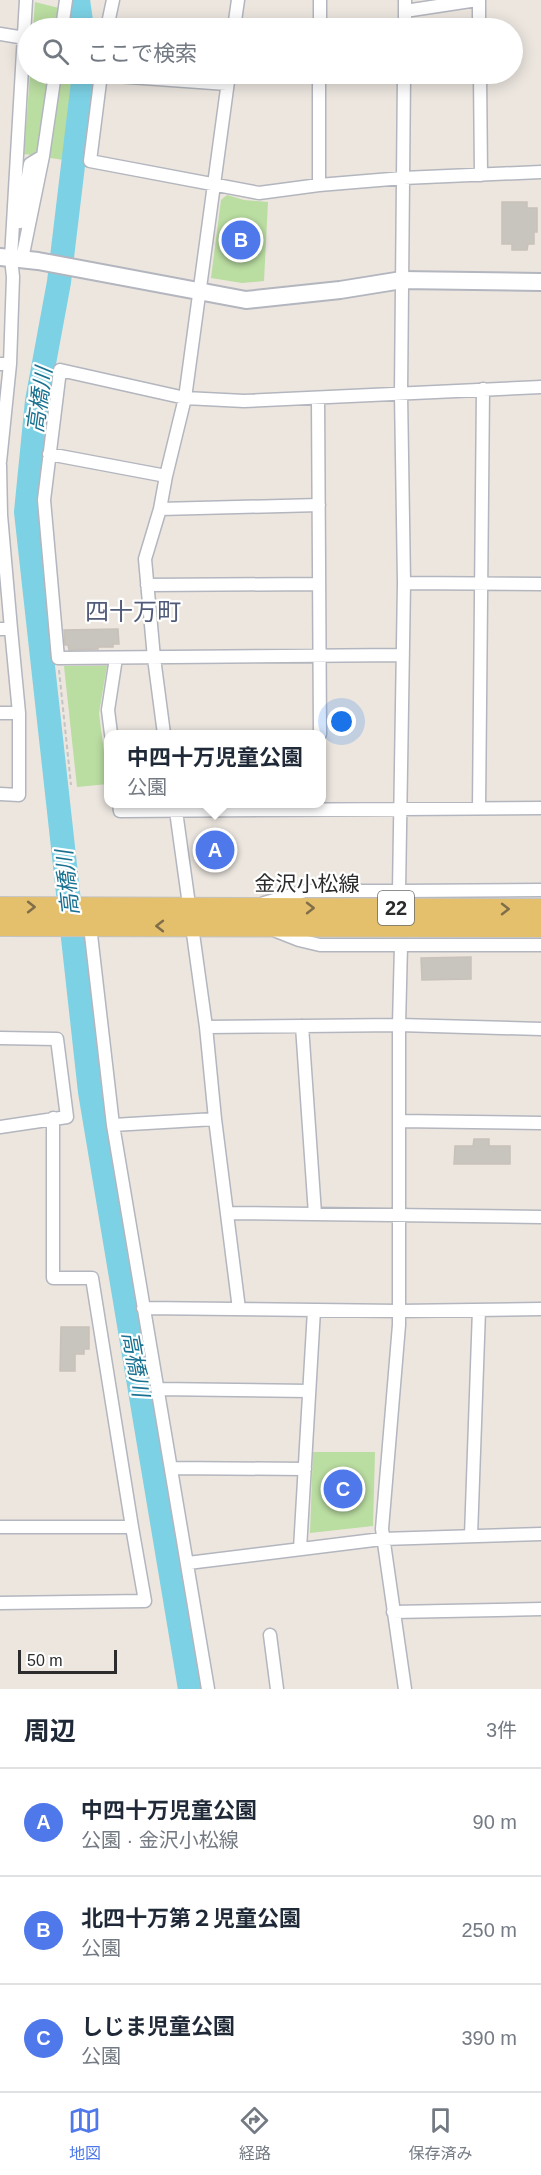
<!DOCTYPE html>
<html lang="ja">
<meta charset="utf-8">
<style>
body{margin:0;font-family:Helvetica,"Noto Sans JP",sans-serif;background:#f6f6f7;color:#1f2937}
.scale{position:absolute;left:18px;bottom:15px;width:99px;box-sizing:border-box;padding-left:6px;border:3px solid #2c2c2c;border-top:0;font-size:16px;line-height:21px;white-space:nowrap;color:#2c2c2c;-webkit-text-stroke:4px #fff;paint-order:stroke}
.you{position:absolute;left:342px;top:722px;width:21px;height:21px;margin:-15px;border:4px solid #fff;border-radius:50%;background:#1a73e8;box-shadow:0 0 0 9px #1a73e833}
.badge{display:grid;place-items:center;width:39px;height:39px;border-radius:50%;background:#4f78ea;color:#fff;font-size:20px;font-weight:700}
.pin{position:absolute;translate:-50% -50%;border:3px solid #fff;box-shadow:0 2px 6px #0006}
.popup{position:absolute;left:104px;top:730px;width:222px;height:78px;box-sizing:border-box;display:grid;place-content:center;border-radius:12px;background:#fff;filter:drop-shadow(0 2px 4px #0005);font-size:20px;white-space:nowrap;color:#747a83}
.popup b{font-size:22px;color:#1f2937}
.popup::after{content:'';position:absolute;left:50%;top:100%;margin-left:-12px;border:12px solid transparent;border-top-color:#fff}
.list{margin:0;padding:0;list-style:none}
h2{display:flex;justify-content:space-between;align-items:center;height:78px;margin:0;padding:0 24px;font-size:26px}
h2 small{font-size:20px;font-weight:400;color:#747a83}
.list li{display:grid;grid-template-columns:39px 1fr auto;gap:18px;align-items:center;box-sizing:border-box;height:108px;padding:0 24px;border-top:2px solid #e0e1e3}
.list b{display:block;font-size:22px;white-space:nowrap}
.list p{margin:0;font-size:20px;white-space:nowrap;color:#747a83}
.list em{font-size:20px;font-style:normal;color:#747a83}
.icon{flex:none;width:33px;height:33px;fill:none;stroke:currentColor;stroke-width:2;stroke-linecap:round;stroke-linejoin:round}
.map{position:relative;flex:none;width:541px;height:1689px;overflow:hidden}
.search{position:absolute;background:#fff;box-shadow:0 3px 15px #0003;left:18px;right:18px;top:18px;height:66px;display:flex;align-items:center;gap:15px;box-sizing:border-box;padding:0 21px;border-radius:33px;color:#747a83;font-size:22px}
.sheet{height:402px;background:#fff}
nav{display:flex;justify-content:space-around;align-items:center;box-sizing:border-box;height:84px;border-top:2px solid #e0e1e3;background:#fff;font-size:16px;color:#747a83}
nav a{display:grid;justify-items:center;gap:3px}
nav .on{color:#4f78ea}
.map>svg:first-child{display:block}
</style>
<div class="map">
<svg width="541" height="1689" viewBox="0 0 541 1689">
<rect width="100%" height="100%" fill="#ece6df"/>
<!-- green -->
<path fill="#badda1" d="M35 2 71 11 72 28H33Z
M30 74H77L64 160 24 154Z
M227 195 244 200 268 202 264 281 242 283 211 278 221 200Z
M64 666H107L99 713 108 784 77 787Z
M313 1452H375L373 1526 310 1533Z"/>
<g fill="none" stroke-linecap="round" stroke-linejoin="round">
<!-- river -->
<path stroke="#7cd1e4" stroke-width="24" d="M78 0 82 28
M84 74 59 282 37 401 26 512 90 1092 190 1689"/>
</g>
<!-- building -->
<path fill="#c8c4be" stroke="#c7c1b9" stroke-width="1.5" d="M502 202H527V208H537V232H534V244H528L527 250H512V244H502Z
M118 629 119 644H113V647H98V649L69 650 68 645H65L64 630Z
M471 957V979L422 980 421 958Z
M474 1139H489V1146H510V1164H454L455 1146H473Z
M61 1327H89V1349H84V1354H75V1371H60Z"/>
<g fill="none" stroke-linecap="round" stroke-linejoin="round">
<defs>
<path id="street" d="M479 0V28
M405 11 477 0
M62 28 66 0
M107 28 113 0
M234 28 238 0
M320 28V0
M405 28V0
M0 34 25 38
M101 74 90 161 259 193 319 185 403 178 541 172
M404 74 401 393 404 583 399 891 541 890
M480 74 481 175
M101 75 227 84
M319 185V74
M20 222 30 164 43 156
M22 259 43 156 55 74
M0 364H10L0 462
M10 364 13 277 11 258 26 0
M318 398 320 734
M49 454 166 476
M0 465 1 515 11 629
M160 509 319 505
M404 583 541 584
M147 585 319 584
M0 629H11L19 713V795L0 794
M403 655 58 658 44 500 60 370 185 398 244 401 541 387
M0 713H19
M111 734 108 710 116 658
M164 734 154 658 145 559 160 509 166 476 185 398 229 74
M119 804 120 811 541 808
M175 804 206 1027
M479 808 483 389
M264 903 305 891H399
M90 926 113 1125 208 1689
M401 945H541
M302 1026 315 1214
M0 1038 57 1039 67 1117 0 1127
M215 1119 239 1309
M399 1121 541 1123
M113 1125 215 1119 206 1027 399 1025 401 945H320L299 940 276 931
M227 1213 541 1217
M143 1308 399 1311 541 1309
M157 1389 309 1391
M171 1468 305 1469
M0 1527H132L92 1278H53V1118
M471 1536 479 1310
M300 1549 314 1310
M188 1563 382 1539 541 1534
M0 1603 145 1601 132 1527
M393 1612 541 1609
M270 1635 277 1689
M405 1689 382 1529 399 1325V1025L541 1029"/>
<path id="secondary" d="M0 257 38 261 246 300 340 290 402 280 541 282"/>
<path id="primary" d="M0 907 541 909
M0 926 541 927"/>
</defs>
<!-- street casing -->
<use href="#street" stroke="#b3b6be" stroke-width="15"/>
<!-- secondary casing -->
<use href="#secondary" stroke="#b3b6be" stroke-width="20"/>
<!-- primary casing -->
<use href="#primary" stroke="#c4c4c4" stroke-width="22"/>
<!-- path -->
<path stroke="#c4c4c4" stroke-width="2" stroke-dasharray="4.5 3" stroke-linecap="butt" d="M59 670 71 785"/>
<!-- street -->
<use href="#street" stroke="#fff" stroke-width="12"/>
<!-- secondary -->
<use href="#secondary" stroke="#fff" stroke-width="16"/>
<!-- primary -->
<use href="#primary" stroke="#e4bf6c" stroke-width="20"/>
</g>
<!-- one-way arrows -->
<defs><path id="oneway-chevron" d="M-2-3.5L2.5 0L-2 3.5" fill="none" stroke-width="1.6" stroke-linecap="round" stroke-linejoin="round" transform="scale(1.5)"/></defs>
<g stroke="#7f6e49">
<use href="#oneway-chevron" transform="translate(31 907)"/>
<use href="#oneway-chevron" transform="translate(310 908)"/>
<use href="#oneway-chevron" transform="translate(505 909)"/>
<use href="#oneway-chevron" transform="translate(160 926) rotate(180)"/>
</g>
<g text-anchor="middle" stroke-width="4.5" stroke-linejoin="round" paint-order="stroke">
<!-- shield labels -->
<rect fill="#fff" stroke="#6b6b6b" stroke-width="1.5" x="378" y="891" width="36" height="34" rx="4.5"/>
<g font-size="20" font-weight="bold" fill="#2c2c2c">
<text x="396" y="915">22</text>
</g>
<!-- street labels -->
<g font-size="21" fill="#2c2c2c" stroke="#fff">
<text x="307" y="891">金沢小松線</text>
</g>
<!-- water labels -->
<g font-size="22" font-style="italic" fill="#1a7291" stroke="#fff">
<text transform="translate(39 400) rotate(-82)" y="8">高橋川</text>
<text transform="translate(67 883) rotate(-96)" y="8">高橋川</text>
<text transform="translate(136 1364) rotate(80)" y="8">高橋川</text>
</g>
<!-- quarter labels -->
<g font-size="24" fill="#505a79" stroke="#fff">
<text x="133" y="620">四十万町</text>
</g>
</g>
</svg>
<div class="scale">50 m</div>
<div class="you"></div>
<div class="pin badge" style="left:215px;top:850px">A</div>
<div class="popup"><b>中四十万児童公園</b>公園</div>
<div class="pin badge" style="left:241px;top:240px">B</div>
<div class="pin badge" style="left:343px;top:1489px">C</div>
<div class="search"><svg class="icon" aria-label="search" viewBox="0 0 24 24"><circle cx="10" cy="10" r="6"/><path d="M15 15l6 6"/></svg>ここで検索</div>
</div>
<section class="sheet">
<h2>周辺<small>3件</small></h2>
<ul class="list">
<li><span class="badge">A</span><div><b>中四十万児童公園</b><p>公園 · 金沢小松線</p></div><em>90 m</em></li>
<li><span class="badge">B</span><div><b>北四十万第２児童公園</b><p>公園</p></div><em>250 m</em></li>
<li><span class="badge">C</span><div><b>しじま児童公園</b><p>公園</p></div><em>390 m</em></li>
</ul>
</section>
<nav>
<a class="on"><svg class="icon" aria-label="map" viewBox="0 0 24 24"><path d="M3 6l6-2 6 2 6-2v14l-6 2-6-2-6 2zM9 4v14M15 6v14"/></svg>地図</a>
<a><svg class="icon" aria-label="directions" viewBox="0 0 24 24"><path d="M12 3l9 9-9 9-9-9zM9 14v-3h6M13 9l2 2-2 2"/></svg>経路</a>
<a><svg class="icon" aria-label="saved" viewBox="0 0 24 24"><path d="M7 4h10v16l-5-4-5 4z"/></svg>保存済み</a>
</nav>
